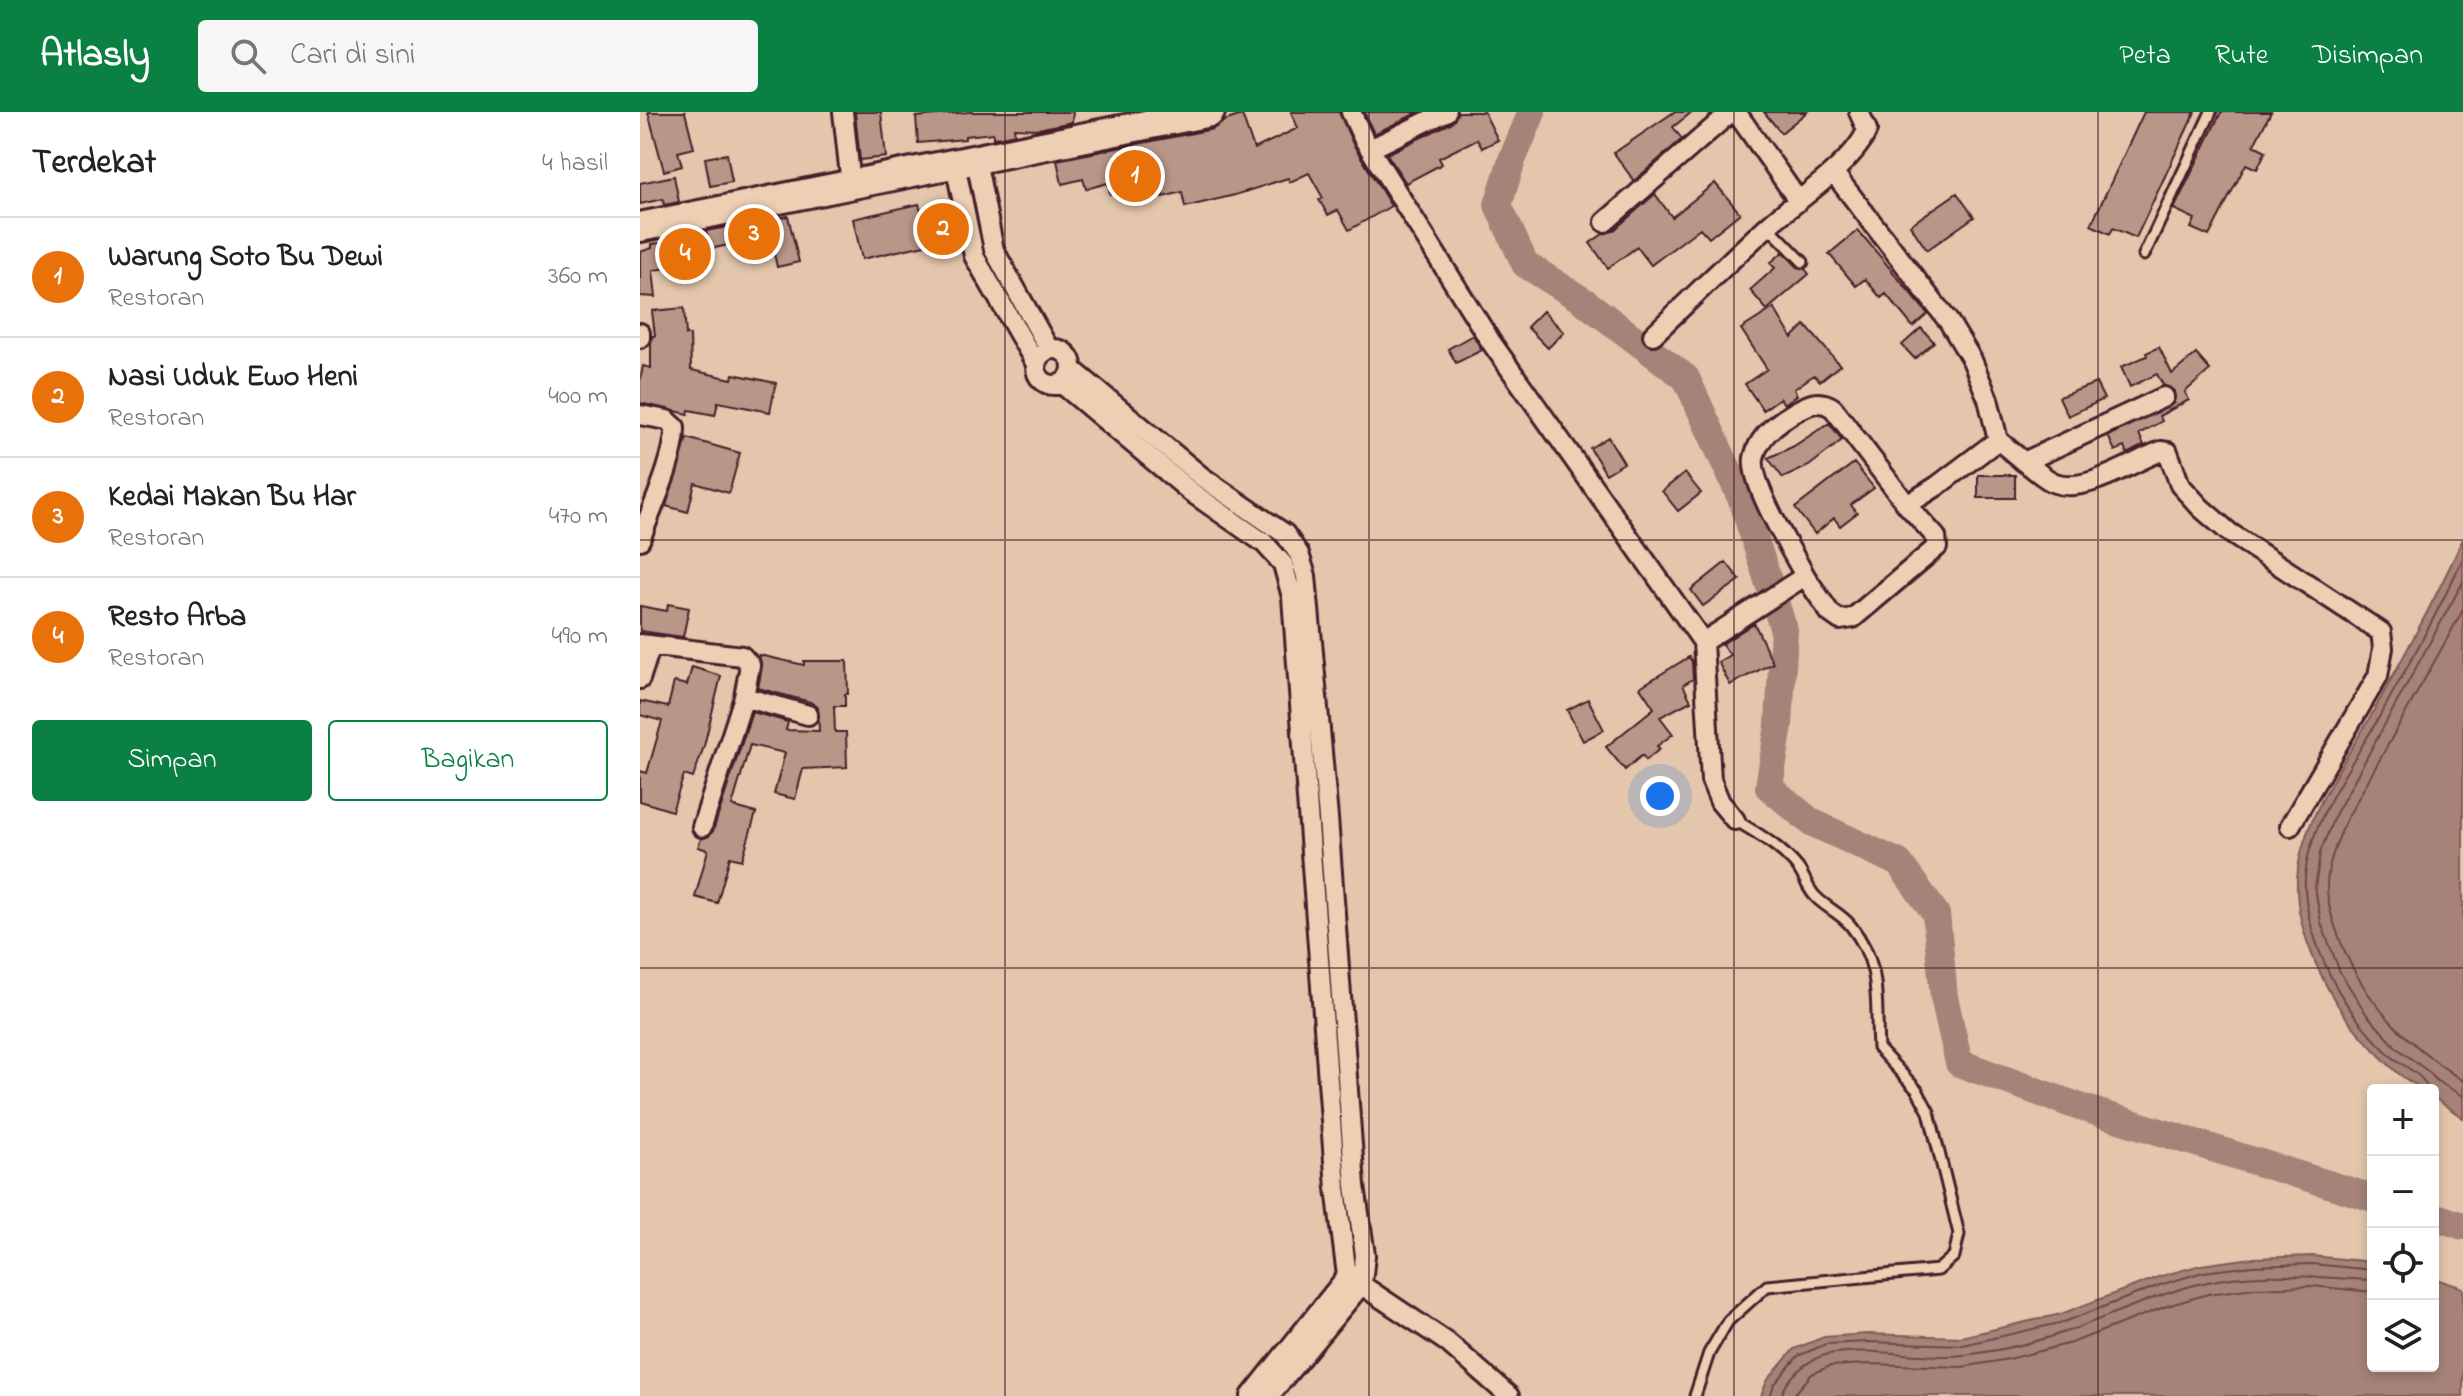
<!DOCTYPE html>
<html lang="id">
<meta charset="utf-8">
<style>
body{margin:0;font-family:"Indie Flower",sans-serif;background:#f6f6f6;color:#222}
.controls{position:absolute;right:24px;bottom:24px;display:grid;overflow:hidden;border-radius:8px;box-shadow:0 4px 12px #0003}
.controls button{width:72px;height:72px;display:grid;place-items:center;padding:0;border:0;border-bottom:2px solid #e0e0e0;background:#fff;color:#222;font:40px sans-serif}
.you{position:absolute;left:1020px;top:684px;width:28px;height:28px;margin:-20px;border:6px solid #fff;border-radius:50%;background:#1a73e8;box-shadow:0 0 0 12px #1a73e833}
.badge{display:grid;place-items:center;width:52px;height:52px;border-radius:50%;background:#0b8043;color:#fff;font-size:26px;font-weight:700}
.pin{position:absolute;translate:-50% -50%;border:4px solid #fff;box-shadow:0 2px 8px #0006}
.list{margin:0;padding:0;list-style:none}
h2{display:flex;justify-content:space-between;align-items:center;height:104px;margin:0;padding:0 32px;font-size:34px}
h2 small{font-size:26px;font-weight:400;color:#767676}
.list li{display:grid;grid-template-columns:52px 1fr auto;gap:24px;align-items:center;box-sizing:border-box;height:120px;padding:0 32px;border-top:2px solid #e0e0e0}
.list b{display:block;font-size:30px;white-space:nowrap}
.list p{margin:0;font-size:26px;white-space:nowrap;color:#767676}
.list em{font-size:26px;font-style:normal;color:#767676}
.actions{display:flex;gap:16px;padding:24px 32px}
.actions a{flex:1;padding:18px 0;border:2px solid #0b8043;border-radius:8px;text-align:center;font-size:28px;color:#0b8043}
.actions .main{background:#0b8043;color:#fff}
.icon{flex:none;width:44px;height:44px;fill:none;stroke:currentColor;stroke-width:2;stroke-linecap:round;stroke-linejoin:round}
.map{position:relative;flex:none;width:1823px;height:1284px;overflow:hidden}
header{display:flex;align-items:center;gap:48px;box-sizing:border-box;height:112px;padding:0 40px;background:#0b8043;color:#fff}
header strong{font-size:38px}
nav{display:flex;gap:44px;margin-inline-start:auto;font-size:28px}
.search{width:560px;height:72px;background:#f6f6f6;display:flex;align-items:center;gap:20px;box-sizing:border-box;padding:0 28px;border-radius:8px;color:#767676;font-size:30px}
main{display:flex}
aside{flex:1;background:#fff}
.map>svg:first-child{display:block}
</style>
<header>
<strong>Atlasly</strong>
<div class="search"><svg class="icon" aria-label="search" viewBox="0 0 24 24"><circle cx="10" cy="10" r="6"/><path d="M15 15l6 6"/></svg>Cari di sini</div>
<nav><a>Peta</a><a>Rute</a><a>Disimpan</a></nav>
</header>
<main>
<aside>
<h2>Terdekat<small>4 hasil</small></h2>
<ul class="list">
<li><span class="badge" style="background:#e8710a">1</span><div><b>Warung Soto Bu Dewi</b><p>Restoran</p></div><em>360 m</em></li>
<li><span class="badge" style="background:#e8710a">2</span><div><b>Nasi Uduk Ewo Heni</b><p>Restoran</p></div><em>400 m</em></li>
<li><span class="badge" style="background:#e8710a">3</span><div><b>Kedai Makan Bu Har</b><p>Restoran</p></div><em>470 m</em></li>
<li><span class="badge" style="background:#e8710a">4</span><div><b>Resto Arba</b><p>Restoran</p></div><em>490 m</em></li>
</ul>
<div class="actions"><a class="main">Simpan</a><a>Bagikan</a></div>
</aside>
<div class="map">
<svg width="1823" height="1284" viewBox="0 0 1823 1284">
<rect width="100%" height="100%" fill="#e3c6ac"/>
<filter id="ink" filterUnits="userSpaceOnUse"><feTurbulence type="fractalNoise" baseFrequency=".0125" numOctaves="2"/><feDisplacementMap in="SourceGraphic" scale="16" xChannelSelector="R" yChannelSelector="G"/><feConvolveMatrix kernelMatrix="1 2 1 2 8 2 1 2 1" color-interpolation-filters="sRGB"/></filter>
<g filter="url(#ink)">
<!-- water -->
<path fill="#a68378" stroke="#815b59" stroke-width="2" d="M1823 427V1006L1793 985V978C1768 978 1734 938 1718 920 1688 887 1657 821 1657 776 1655 715 1705 651 1733 600 1765 543 1796 486 1823 427Z
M1672 1144 1733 1150V1254H1793V1166L1823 1176V1284H1121L1127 1269 1154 1237 1184 1225 1227 1222 1321 1225 1421 1202 1518 1165 1561 1153 1612 1146Z"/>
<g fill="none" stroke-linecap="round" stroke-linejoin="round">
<!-- shore -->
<path stroke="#6f474a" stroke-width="2" d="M1823 470 1694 705 1680 741 1675 776 1681 811 1700 860 1727 903 1757 936 1790 961 1797 969 1823 984
M1823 498 1705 710C1697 731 1687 752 1687 775 1687 793 1694 812 1700 828 1726 894 1767 931 1823 969
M1788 978C1784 961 1761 954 1749 942 1726 920 1705 893 1691 865 1678 839 1667 807 1665 778 1661 721 1711 655 1738 607 1768 554 1798 501 1823 446
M1130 1284 1134 1273 1158 1244 1186 1232 1227 1230 1323 1233 1424 1210 1520 1173 1563 1160 1613 1154 1672 1152 1733 1158
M1141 1284C1148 1264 1169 1246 1189 1242 1234 1234 1279 1248 1324 1243 1358 1239 1398 1230 1431 1218 1474 1202 1517 1182 1563 1171 1619 1158 1676 1166 1733 1168
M1153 1284 1172 1262 1190 1254 1227 1252 1322 1255 1369 1247 1431 1231 1527 1194 1568 1182 1615 1176 1671 1174 1733 1180"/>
<!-- river -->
<path stroke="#a68378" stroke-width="28" d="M892 0 872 48 858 93 885 152 945 190 1046 266 1102 388 1144 518 1139 613 1129 675 1171 710 1259 751 1296 802 1304 885 1319 951 1440 995 1733 1086
M1793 1104 1823 1114"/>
</g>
<!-- building -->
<path fill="#b89788" stroke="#4a1f2b" stroke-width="2" d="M8 0H45L54 36 38 40 42 54 24 59Z
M215 0H241L246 45 220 48Z
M328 0H433L432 10 398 17 374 16 375 22 361 25 353 26V21L325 24V27L278 31 276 5Z
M651 0H699L713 32 751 94 709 118 698 98 688 103 679 88 683 86 669 61 650 70 648 66 595 83 545 95 542 80 523 85 513 51 485 58 490 77 470 82 468 71 446 77 443 67 422 72 417 48 573 17 584 9 602 3 614 37 658 16Z
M724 0H779L734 22Z
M818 0H844L858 28 842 36 837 27 799 46 802 52 766 71 747 42 811 11Z
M1034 0H1052L1033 15 1042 27 994 69 974 41Z
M1124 0H1167L1141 21Z
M1504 0H1555L1496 126 1473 116 1470 122 1451 113Z
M1581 0H1631L1614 33 1626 39 1617 57 1606 52 1569 124 1551 116 1555 107 1534 97Z
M87 42 92 70 70 74 65 46Z
M34 64 39 90 24 93 23 87 0 92V71Z
M1075 71 1100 101 1069 126 1060 116 1011 153 997 135 968 156 950 131 963 122 973 119 1015 82 1032 105Z
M1317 81 1334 105 1287 138 1270 113Z
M279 92 289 132 222 147 213 107Z
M148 104 159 150 137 155 130 124 70 137 66 119Z
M1218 118 1288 202 1273 215 1246 182 1241 186 1225 167 1216 174 1189 142Z
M35 129 38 155 13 158 16 185 0 184V140L12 136V132Z
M1143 140 1158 155 1165 157 1169 162 1127 198 1110 178 1135 156 1130 151Z
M44 196 46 223H50L51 258 92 267 93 262 136 271 130 300 78 290 75 303 49 298 48 302 0 291V269L3 254 11 256V232L12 224H15L12 199Z
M1134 196 1152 226 1165 213 1200 253 1180 269 1174 263 1154 277 1157 283 1144 292 1140 286 1123 298 1105 272 1127 257 1101 217Z
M903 199 924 220 908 236 887 215Z
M1281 216 1294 230 1275 247 1262 233Z
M833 223 842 238 816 251 808 237Z
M1519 235 1532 262 1556 242 1570 258 1545 280 1549 288 1519 304 1522 309 1499 322 1504 333 1487 342 1484 335 1475 339 1468 324 1534 291V279L1523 273 1517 262 1490 275 1481 255 1507 244 1506 241Z
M1456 271 1464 287 1428 304 1419 285Z
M1189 311 1202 328 1169 354 1143 366 1128 346 1154 334Z
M968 325 984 351 966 362 950 336Z
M47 326 100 341 89 381 55 371 48 400 26 394Z
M1214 351 1234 376 1211 393 1217 401 1200 414 1194 406 1175 422 1155 396Z
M1045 361 1061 381 1038 399 1022 379Z
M1338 363H1375V386H1338Z
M1086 450 1100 468 1063 494 1051 478Z
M28 492 49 496 43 525 0 519V494L27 499Z
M1114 511 1133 551 1090 573 1078 550 1090 543 1082 532Z
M119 543 164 553V549H207L208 582H205V594H194L195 620H206L207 655 163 657 155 687 134 682 145 641 110 633 92 694 116 701 102 748 90 745 77 791 55 785 68 738 58 735 61 727 69 724 73 719 112 600 148 610 146 618 179 619 178 595 170 590 118 576 122 555Z
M1049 545 1052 550 1053 567 1043 573 1051 589 1020 605 1033 622 1017 634 1020 637 1006 648 1002 643 985 658 966 635 1014 596 1000 575Z
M52 555 81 564 64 634 53 666 44 663 32 699 0 689V659L7 661 22 609 0 603V589L28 595 34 570 47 573Z
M948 587 964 618 943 629 927 598Z"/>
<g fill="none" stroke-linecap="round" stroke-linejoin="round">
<defs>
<path id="lane" d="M1128 114 1163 150
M1504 143 1571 0
M1055 1284 1069 1241 1088 1209 1127 1174 1298 1158 1314 1144 1319 1122 1289 1000 1277 978 1238 936C1235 890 1243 854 1211 814 1201 801 1184 795 1174 783 1167 775 1164 764 1158 756 1141 735 1119 722 1095 708"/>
<path id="street" d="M203 0 211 73
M711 0 723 26 851 230 1063 530 1165 464 1190 501 1200 508 1213 506 1297 435 1296 425 1267 393 1193 296C1178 286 1167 293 1153 301 1136 311 1118 325 1114 346 1110 372 1152 439 1165 464
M1096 0 1158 88
M730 37 806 0
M336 48 354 138 409 237
M315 52 334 144 396 252
M1193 60 1309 210 1332 248 1348 287 1358 328 1384 350 1524 285
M965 110 1091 0
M0 221V226
M1013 223C1052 186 1090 148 1130 112 1157 88 1215 50 1227 18L1219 0
M396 255a18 18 0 1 1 36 0a18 18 0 1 1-36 0Z
M433 258 562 365 645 422 659 442 666 464 688 706 715 1074 725 1143 722 1172 629 1284
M422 272 551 380 624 431 643 452 652 485 696 1076 707 1164 611 1284
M0 303 27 308 35 315C36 345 11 398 0 428
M1384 350C1394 356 1404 367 1415 371 1446 382 1492 350 1521 339L1528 340 1540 373 1561 396 1590 421 1741 520 1743 536 1738 564 1650 714
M1267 393 1297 374 1358 328
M1063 530 1071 668 1080 690 1095 708
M0 532 102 544 110 553 104 585 62 715
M0 567 11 533
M104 585 168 603
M711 1166 807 1230 869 1284"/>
<path id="primary" d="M0 115 570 0"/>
</defs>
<!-- lane casing -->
<use href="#lane" stroke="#4a1f2b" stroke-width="15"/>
<!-- street casing -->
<use href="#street" stroke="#4a1f2b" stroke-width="24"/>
<!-- primary casing -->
<use href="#primary" stroke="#4a1f2b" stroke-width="34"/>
<!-- lane -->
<use href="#lane" stroke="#edd0b4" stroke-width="9"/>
<!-- street -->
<use href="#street" stroke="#edd0b4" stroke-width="18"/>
<!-- primary -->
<use href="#primary" stroke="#edd0b4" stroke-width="28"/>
</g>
</g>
<!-- grid -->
<path fill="none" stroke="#4a1f2b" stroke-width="2" stroke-opacity="0.55" d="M365 0V1284M729 0V1284M1094 0V1284M1458 0V1284M0 428H1823M0 856H1823"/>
</svg>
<div class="controls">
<button>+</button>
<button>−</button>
<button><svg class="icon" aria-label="locate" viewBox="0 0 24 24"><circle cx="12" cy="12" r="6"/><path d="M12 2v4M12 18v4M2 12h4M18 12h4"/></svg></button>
<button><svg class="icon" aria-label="layers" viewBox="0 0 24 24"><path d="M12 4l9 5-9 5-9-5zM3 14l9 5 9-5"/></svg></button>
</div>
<div class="you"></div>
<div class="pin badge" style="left:495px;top:64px;background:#e8710a">1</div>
<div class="pin badge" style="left:303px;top:117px;background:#e8710a">2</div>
<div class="pin badge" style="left:114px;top:122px;background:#e8710a">3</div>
<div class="pin badge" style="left:45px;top:142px;background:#e8710a">4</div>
</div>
</main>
